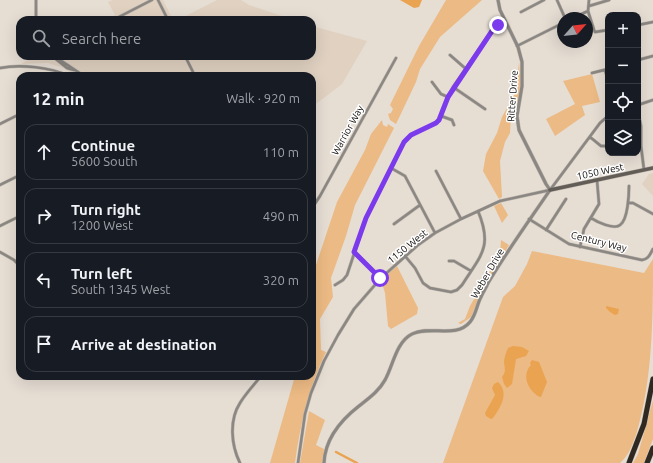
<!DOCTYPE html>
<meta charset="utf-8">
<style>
body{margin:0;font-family:Ubuntu,sans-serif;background:#242831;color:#f1f3f6}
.controls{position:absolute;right:12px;top:12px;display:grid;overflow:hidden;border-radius:8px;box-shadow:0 4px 16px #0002}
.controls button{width:36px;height:36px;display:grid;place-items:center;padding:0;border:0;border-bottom:1px solid #363941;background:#171b24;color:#f1f3f6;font:20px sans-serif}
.compass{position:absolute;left:557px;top:12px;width:36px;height:36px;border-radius:50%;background:#171b24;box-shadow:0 4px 16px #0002;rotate:63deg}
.stop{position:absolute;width:12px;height:12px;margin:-9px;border:3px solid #7c3aed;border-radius:50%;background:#fff}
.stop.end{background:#7c3aed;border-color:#fff;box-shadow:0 1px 4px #0008}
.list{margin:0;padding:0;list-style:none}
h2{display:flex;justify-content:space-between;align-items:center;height:52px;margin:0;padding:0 16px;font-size:17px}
h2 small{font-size:13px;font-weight:400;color:#9ea1a6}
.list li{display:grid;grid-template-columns:26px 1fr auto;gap:12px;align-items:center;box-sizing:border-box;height:56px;margin:0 8px 8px;padding:0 8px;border:1px solid #363941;border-radius:12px}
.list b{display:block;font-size:15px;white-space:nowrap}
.list p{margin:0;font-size:13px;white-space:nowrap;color:#9ea1a6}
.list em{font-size:13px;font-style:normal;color:#9ea1a6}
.icon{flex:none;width:22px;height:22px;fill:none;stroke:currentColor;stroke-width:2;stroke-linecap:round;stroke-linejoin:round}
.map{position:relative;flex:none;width:653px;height:463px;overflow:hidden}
.search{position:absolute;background:#171b24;box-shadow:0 4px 16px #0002;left:16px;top:16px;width:300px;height:44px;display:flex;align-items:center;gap:10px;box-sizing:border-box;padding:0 14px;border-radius:12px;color:#9ea1a6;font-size:15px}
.panel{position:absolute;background:#171b24;box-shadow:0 4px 16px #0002;left:16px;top:72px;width:300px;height:308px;border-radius:12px}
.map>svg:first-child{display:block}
</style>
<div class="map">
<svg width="653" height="463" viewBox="0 0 653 463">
<rect width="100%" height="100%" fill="#e6ddd3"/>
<!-- built -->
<path fill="#e0d1c1" d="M113 0H163L173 20H105L115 15 108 2Z
M217 0H241L249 5 294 20H178Z
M312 26 367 41 342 84 312 107V76H78L61 67 48 63 21 64 35 56H312Z
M653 173V196L642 184 649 174Z"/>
<!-- green -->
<path fill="#ecba84" d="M446 0H482L440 37 420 69 416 82 396 124 390 120 388 114 391 113 393 109 390 105 419 46Z
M519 62 521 89 515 110 511 114 510 133 505 142 500 161 502 197 499 199 483 171 486 154 497 133 502 117 516 92Z
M592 74 600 102 582 106 585 115 555 136 546 119 575 104 563 81Z
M382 120 383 125 387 127 388 124 394 128 355 205 346 236 331 278 333 297 320 319 321 350 326 352C309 387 300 425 295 463H270L295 376H312V277L337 202 365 150 371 134Z
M501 203 508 215 502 223 494 206Z
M501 240 509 245 480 295 471 317 461 324 458 323 465 319 470 306 500 254Z
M532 251 644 273 653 259C653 317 653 379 636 435 631 447 630 454 620 463H443L503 297 515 286 527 264Z
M397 266 418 308 417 314 391 329 388 326 385 293 381 280Z
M653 400V439L644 463H633L638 454Z
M309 411 325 420 316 445 324 449 323 463H300Z"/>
<!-- water -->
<path fill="#eaa350" d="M400 0H422L419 7 414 8Z
M606 306 619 309 618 314 615 315 610 312 606 308Z
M513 346 522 347 529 351 526 356 516 359 512 384 507 388 504 384 502 377C506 372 505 369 504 363 504 359 506 352 508 348Z
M532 360 539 362 547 382 541 397H540C528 391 521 375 531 365L530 363Z
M498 382C510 393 500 408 493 418L491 419 486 416 485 413 495 395 492 388 494 384Z"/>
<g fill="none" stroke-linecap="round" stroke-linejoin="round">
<!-- canal -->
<path stroke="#eaa350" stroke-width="2.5" d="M336 452 357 463"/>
<defs>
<path id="minor" d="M158 0 168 20
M557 0 565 18
M589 0 588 11 594 30 595 32 608 30
M589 6 609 0
M521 12 544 0
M573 18 588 11
M36 20V0
M113 20 152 0
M638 25 653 22
M517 46 563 23
M450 55 466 69
M52 56 67 68 74 70
M185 56 195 76
M56 59 60 60 84 76
M638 60 653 56
M0 68C19 64 51 67 69 76
M605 70 608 80
M592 73 608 69
M432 82 441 94 448 97
M453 87 485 109
M638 105 653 100
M638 111 641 126V146L644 170
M441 116 452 120 454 125
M0 124 20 114
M590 137 601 146H608
M391 168 405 176 435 233
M436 171 461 219
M0 185 20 175
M628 203H633L653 214
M312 208 320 196 396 58
M591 218C597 222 614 230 620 225 628 220 629 194 629 186
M529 219 569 244 642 260C649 259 650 254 653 249
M394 224 420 205
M0 226 20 216
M546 230 566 199
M580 247 584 229 599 204 597 180
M0 252 14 260 20 266
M354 252 381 278
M405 256 415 268 423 283 430 288 451 292 457 290 462 285C481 255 493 247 478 211
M449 261H454L471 271
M335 285 343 280 347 275 366 218 404 142 411 135 436 123 439 120 448 97 453 87 494 28 505 21
M240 463C231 445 229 420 240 403 246 393 254 385 261 376
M298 463 305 414 311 393 324 361 338 335 354 309 381 278 418 245 435 233 461 219 500 201 550 190 600 123 608 116"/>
<path id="tertiary" d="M324 463C325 438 341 420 359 406 369 398 379 391 385 380 393 366 396 342 412 334 430 325 456 339 470 322 476 315 477 304 481 297 483 292 486 288 488 283 507 251 529 221 550 190L546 184 519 130 517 116 522 86V62L518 47 500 10 498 0"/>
<path id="secondary" d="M550 190 653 168"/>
<path id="motorway" d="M629 463 644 424 653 379
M647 463 653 448"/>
</defs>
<!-- minor casing -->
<use href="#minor" stroke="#c0b8af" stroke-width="3.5"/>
<!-- tertiary casing -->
<use href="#tertiary" stroke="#c0b8af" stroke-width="4"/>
<!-- secondary casing -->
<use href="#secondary" stroke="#c0b8af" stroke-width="4.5"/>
<!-- motorway casing -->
<use href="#motorway" stroke="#c0b8af" stroke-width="6"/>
<!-- minor -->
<use href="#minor" stroke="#8b8783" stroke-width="2.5"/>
<!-- tertiary -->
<use href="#tertiary" stroke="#8b8783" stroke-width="3"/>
<!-- secondary -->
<use href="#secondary" stroke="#635d58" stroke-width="3.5"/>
<!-- motorway -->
<use href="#motorway" stroke="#302921" stroke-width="5"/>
</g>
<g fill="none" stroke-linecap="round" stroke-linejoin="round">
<!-- route -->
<path stroke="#7c3aed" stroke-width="5" d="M380 278 354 252 366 218 404 142 411 135 436 123 439 120 448 97 494 28 498 25"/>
</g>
<g text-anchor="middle" stroke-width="3" stroke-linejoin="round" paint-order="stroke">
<!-- street labels -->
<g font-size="10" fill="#120f0c" stroke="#fff">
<text transform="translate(512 96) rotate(-86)" y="4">Ritter Drive</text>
<text transform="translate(347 130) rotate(-61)" y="4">Warrior Way</text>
<text transform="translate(600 171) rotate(-12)" y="4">1050 West</text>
<text transform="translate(599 241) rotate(14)" y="4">Century Way</text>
<text transform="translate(407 246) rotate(-39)" y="4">1150 West</text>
<text transform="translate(487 273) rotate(-60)" y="4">Weber Drive</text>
</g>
</g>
</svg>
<div class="controls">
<button>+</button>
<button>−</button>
<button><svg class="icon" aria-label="locate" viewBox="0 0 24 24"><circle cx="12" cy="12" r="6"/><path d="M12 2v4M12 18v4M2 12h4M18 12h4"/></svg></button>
<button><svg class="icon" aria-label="layers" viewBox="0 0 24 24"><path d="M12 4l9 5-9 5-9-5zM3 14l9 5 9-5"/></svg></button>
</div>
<svg class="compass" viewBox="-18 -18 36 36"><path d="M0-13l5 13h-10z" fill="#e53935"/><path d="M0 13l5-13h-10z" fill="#9ea1a6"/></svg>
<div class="stop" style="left:380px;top:278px"></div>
<div class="stop end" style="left:498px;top:25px"></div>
<div class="search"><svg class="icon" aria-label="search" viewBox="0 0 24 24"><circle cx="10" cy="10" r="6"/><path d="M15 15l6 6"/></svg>Search here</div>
<section class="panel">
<h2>12 min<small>Walk · 920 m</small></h2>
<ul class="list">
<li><svg class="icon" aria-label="ahead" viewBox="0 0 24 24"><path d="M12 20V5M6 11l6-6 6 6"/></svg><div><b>Continue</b><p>5600 South</p></div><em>110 m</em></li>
<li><svg class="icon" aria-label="right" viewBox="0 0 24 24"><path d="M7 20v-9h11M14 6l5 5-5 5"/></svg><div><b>Turn right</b><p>1200 West</p></div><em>490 m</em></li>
<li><svg class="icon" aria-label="left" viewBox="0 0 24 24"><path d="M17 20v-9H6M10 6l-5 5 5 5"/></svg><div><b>Turn left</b><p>South 1345 West</p></div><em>320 m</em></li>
<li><svg class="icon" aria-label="arrive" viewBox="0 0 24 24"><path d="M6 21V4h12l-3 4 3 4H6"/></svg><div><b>Arrive at destination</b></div></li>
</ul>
</section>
</div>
